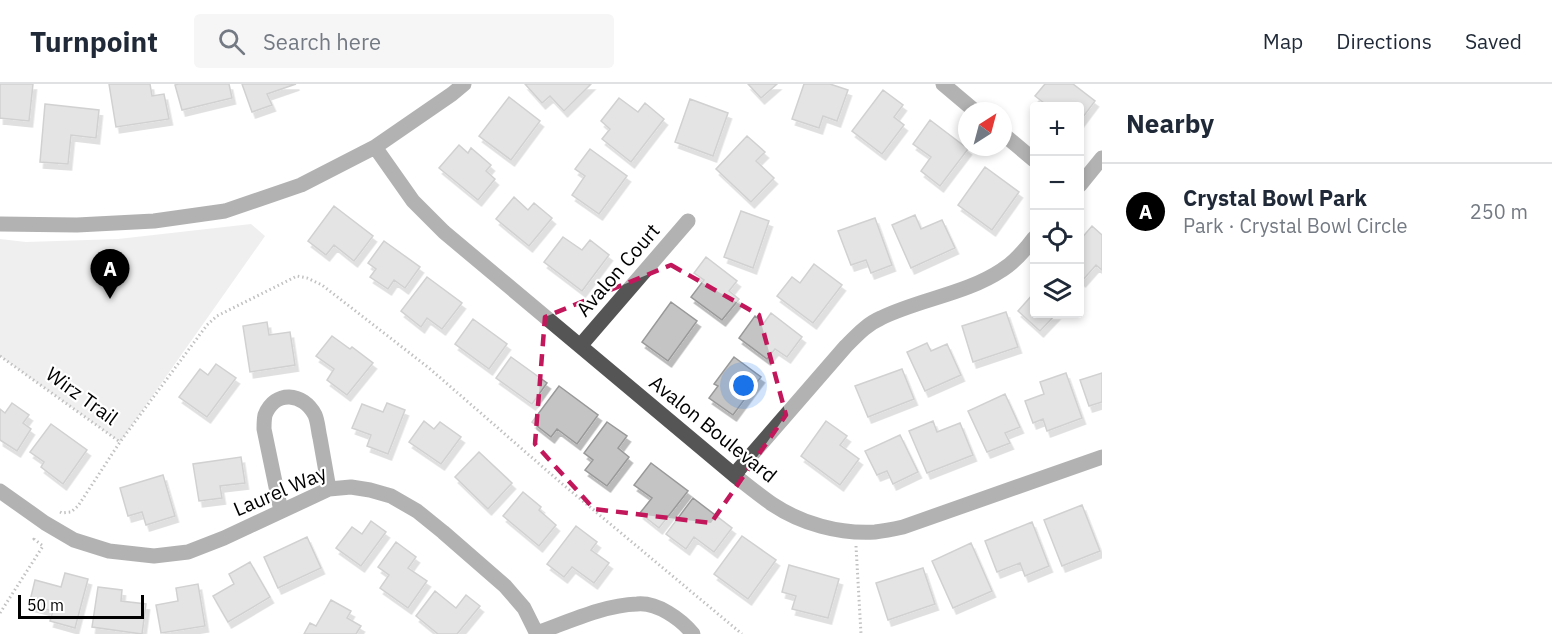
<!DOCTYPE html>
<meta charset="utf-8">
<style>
body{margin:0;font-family:"IBM Plex Sans",sans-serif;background:#f6f6f7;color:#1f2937}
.controls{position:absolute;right:18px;top:18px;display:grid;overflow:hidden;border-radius:6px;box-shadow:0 3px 9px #0003}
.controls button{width:54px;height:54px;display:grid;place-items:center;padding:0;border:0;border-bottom:2px solid #e0e1e3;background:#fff;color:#1f2937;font:30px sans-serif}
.compass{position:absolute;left:958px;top:18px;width:54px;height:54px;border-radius:50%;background:#fff;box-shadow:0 3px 9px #0003;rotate:36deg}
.scale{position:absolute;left:18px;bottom:15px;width:126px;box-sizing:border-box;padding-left:6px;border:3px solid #000;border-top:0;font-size:16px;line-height:21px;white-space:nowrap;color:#000;-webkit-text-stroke:4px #fff;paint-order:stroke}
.you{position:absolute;left:744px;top:302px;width:21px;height:21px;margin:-15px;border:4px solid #fff;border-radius:50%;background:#1a73e8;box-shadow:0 0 0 9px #1a73e833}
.badge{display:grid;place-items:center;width:39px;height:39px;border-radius:50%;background:#000;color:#fff;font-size:20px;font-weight:700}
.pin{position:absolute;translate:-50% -50px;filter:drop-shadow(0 2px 3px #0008)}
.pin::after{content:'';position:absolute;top:32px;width:21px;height:18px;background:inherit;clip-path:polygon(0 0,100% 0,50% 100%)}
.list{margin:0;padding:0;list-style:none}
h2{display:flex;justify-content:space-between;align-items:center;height:78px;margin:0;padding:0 24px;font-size:26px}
h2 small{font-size:20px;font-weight:400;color:#747a83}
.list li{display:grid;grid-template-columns:39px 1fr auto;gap:18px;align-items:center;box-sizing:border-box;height:96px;padding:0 24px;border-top:2px solid #e0e1e3}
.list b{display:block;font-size:22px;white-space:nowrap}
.list p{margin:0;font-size:20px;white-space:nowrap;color:#747a83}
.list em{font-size:20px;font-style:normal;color:#747a83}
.icon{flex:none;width:33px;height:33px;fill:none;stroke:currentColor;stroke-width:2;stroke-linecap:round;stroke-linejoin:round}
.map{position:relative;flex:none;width:1102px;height:550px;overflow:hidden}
header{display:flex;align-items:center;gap:36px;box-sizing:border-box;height:84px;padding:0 30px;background:#fff;border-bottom:2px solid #e0e1e3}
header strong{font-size:28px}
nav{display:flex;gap:33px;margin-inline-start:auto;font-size:21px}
.search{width:420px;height:54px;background:#f6f6f7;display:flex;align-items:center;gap:15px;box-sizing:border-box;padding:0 21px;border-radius:6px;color:#747a83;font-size:22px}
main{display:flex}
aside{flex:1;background:#fff}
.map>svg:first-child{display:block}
</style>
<header>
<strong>Turnpoint</strong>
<div class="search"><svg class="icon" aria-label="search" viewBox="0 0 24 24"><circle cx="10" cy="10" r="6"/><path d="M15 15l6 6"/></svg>Search here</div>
<nav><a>Map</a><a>Directions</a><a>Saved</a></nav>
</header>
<main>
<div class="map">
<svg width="1102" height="550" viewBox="0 0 1102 550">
<defs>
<filter id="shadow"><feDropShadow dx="3.5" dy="6" stdDeviation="0" flood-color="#0004"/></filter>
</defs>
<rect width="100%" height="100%" fill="#fff"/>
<!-- green -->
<path fill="#dcdcdc" d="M251 140 265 152 120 358 0 272V155L26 158 118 155Z"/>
<!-- building -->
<path fill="#c4c4c4" stroke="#999" stroke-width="1.5" filter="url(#shadow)" d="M0 0H33L29 37 0 34V35Z
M109 0H150L152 12 164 10 169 35 116 43Z
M178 0H229L232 14 182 26 175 1Z
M242 0H296L267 10 272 21 252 28Z
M525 0H591L564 27 550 12 542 19Z
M748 0H777L761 14Z
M804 0H830L848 6 837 37 823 32 819 44 792 35Z
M1045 0H1073L1095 17 1080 37V22H1048L1035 12Z
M883 6 903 21 894 33 904 41 882 70 852 47Z
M509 13 540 37 511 76 479 52Z
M619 14 638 28 645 19 664 35 631 78 602 55 610 45 601 37Z
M690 15 728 29 713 72 675 58Z
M45 20 99 26 96 54 71 51 68 80 40 78Z
M930 36 968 65 940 102 921 87 931 73 913 60Z
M747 52 765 68 756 77 774 94 751 118 716 85Z
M459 61 468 69 471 64 491 81 486 87 495 95 478 116 439 84Z
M590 65 627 92 599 130 572 111 585 92 575 85Z
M985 83 1019 108 992 146 958 121Z
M514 113 528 126 534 119 552 134 529 162 496 135Z
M334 122 373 152 354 177 334 161 326 171 308 157Z
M741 127 769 137 753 184 724 173Z
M915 131 921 145 942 136 955 164 911 184 892 141Z
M875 134 892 181 871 189 866 176 851 181 838 147Z
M1092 142 1102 151V186L1096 181 1082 197 1080 195V156Z
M563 153 582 166 590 156 609 171 582 207 544 178Z
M384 157 420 183 405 204 394 196 388 205 370 193 376 185 368 179Z
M706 173 737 197 729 207 739 215 722 236 691 213 704 196 694 189Z
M814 180 842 201 813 239 777 212 792 193 800 199Z
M427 193 462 219 442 245 427 234 421 243 401 227Z
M1034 209V230H1056L1040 247 1018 227Z
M671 218 697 237 668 277 642 258Z
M1006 228 1018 263 973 278 962 242Z
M771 229 802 253 787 273 775 265 767 275 739 254 755 232 764 239Z
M473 235 507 260 489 285 455 260Z
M267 238 269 251 290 248 295 281 250 288 243 242Z
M332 252 350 265 352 263 373 279 347 311 327 296 334 285 316 272Z
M927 259 931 267 947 260 961 291 925 307 907 268Z
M511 273 547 299 532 320 496 294Z
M734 273 761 293 733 331 709 314 718 302 714 300Z
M216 280 236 294 207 333 179 313 200 285 208 291Z
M902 285 914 315 868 333 855 302Z
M1066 289 1082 334 1047 347 1043 335 1033 339 1025 317 1044 310 1040 298Z
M1102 289V318L1089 322 1080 296Z
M559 302 598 331 577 360 557 345 551 353 532 338Z
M1005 310 1020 343 1005 349 1010 359 987 368 968 327Z
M12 319 29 331 23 339 31 345 17 367 0 356V325L5 329Z
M387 319 405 326 388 370 367 362 371 351 352 344 362 320 383 328Z
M424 337 434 345 440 338 461 353 441 380 409 358Z
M826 337 847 352 840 361 859 375 840 401 801 372Z
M933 337 937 348 960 339 973 371 927 389 909 347Z
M607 338 627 352 618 364 629 373 607 402 585 386 593 376 584 369Z
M51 340 87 366 63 400 41 383 44 378 30 368Z
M900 351 918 388 893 400 887 387 877 391 865 367Z
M479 368 512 399 488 425 455 393Z
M241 373 245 399 220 402 222 414 199 417 193 380Z
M651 379 688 407 659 444 640 429 652 414 634 401Z
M163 391 175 432 146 441 142 428 128 432 120 404Z
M523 408 541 423 539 426 556 441 539 462 503 432Z
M693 414 732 444 714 468 694 453 686 465 666 450Z
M1082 421 1100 467 1062 482 1044 436Z
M371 437 386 448 361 482 336 464 352 443 362 450Z
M1032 438 1049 482 1025 492 1020 479 997 488 985 457Z
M576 442 597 458 591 466 609 479 594 499 572 483 564 493 547 480Z
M742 452 776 476 748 515 714 490Z
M307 453 321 484 278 504 264 473Z
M396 458 416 473 408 484 427 497 408 524 380 504 389 491 378 483Z
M971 459 992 507 953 524 932 477Z
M250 478 270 513 228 538 213 512 234 500 229 490Z
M789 481 839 495 828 534 792 525 796 512 782 508Z
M923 484 935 520 888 536 876 499Z
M65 489 88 495 75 544 50 537 53 527 29 521 35 496 61 503Z
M198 500 205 542 161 549 156 521 178 517 176 504Z
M98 503 122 506 121 517 146 520 142 550 92 543Z
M435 507 456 524 466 511 480 522 457 550H438L416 532Z
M331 516 351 527 347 534 361 542 356 550H304L310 539 316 542Z"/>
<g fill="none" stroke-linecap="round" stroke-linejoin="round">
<!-- path -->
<path stroke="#777" stroke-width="3" stroke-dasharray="1.5 3" stroke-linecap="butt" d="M0 272 120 358
M60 428 62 429 71 428 78 422 120 358 207 241 217 232 297 192 307 194 322 201 429 284 560 398 742 550
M856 462 861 550
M0 529 43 462 34 455 36 453"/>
<!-- minor -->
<path stroke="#555" stroke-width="15" d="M943 0 975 27
M1003 50 1034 76
M375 63 413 117 444 148 734 391C747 401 759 411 772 420 802 440 839 450 875 448 884 447 894 445 903 443L1102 373
M1080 101 1102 74
M0 140 77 141 154 137 225 127 301 101 375 63 452 10 464 0
M580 262 688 137
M734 391 846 262C857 251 867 240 881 234 920 215 966 210 1002 186 1015 178 1025 166 1034 154
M0 407 45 439 74 456 109 467 154 472 188 468 224 454 329 405 351 403 370 406 391 412 417 427 443 448 505 502 524 524 537 550
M281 427 264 345C264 341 264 336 265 331 275 306 303 308 315 331 318 338 318 346 320 354 323 371 326 388 329 405
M537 549C568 538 604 521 637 520 657 518 681 535 693 550"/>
</g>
<!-- marked area -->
<path d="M0 0H1102V550H0ZM671 181 759 231 786 331 711 439 594 425 535 360 545 233Z" fill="#fff" fill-opacity=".55" fill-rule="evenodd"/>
<path fill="none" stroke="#c2185b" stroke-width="4.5" stroke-dasharray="12 8" stroke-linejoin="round" d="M671 181 759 231 786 331 711 439 594 425 535 360 545 233Z"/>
<g text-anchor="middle" stroke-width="4.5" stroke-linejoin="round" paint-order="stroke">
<!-- street labels -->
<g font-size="20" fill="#000" stroke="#fff">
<text transform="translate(618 186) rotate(-49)" y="7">Avalon Court</text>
<text transform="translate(82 312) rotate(36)" y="7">Wirz Trail</text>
<text transform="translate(713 345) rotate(39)" y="7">Avalon Boulevard</text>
<text transform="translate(280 407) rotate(-23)" y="7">Laurel Way</text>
</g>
</g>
</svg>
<div class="controls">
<button>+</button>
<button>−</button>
<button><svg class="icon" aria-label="locate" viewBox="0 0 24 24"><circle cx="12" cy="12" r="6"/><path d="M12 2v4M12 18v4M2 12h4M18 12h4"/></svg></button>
<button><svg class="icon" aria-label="layers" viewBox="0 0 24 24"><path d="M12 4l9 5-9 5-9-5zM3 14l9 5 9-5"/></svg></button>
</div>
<svg class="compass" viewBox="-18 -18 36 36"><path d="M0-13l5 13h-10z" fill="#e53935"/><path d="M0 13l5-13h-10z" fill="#747a83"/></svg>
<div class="scale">50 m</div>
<div class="you"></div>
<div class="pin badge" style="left:110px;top:215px">A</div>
</div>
<aside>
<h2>Nearby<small></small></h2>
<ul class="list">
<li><span class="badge">A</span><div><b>Crystal Bowl Park</b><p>Park · Crystal Bowl Circle</p></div><em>250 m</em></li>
</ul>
</aside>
</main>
